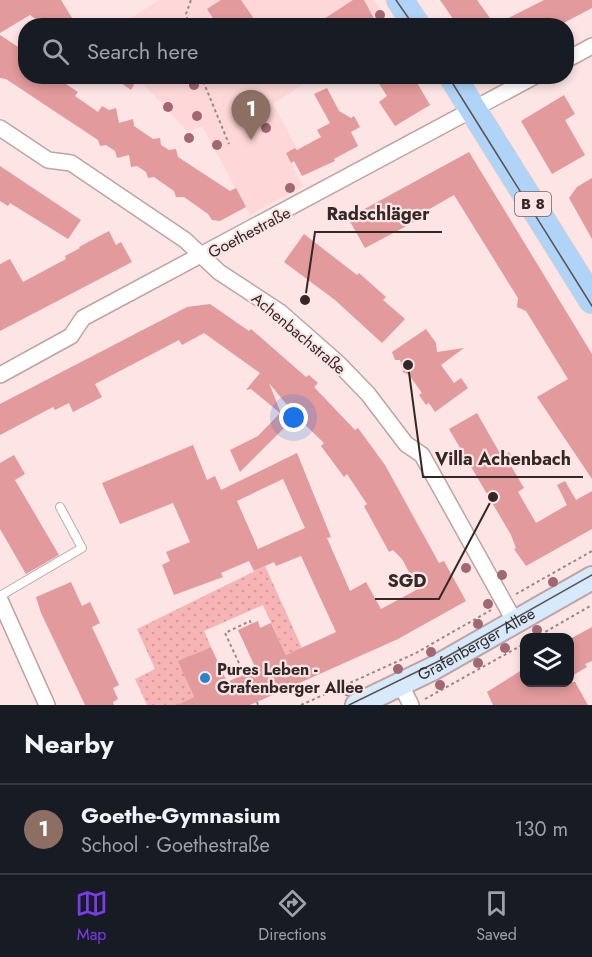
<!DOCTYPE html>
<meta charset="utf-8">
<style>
body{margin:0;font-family:Jost,sans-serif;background:#20242c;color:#f1f3f6}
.controls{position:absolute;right:18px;bottom:18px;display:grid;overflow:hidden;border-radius:12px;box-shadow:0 3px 9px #0003}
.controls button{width:54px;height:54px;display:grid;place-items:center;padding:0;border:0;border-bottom:2px solid #363941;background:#171b24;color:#f1f3f6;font:30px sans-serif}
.you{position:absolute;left:294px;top:418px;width:21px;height:21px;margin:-15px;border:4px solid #fff;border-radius:50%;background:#1a73e8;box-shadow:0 0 0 9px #1a73e833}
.badge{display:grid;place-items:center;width:39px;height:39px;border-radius:50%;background:#7c3aed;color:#fff;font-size:20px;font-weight:700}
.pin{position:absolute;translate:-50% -50px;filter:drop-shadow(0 2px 3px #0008)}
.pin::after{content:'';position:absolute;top:32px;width:21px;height:18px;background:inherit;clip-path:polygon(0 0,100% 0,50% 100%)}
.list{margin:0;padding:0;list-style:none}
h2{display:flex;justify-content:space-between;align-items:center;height:78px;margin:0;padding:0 24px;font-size:26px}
h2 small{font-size:20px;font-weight:400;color:#9ea1a6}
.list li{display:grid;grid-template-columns:39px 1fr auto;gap:18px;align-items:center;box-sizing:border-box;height:90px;padding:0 24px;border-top:2px solid #363941}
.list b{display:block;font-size:22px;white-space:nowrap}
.list p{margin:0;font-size:20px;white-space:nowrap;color:#9ea1a6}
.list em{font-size:20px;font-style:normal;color:#9ea1a6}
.icon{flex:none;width:33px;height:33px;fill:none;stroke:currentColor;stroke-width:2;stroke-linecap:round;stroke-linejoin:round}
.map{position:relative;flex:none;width:592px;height:705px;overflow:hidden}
.search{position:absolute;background:#171b24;box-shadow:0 3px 9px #0003;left:18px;right:18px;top:18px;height:66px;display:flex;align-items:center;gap:15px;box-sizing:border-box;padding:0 21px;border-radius:24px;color:#9ea1a6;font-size:22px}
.sheet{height:168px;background:#171b24}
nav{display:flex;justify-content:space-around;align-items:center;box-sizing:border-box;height:84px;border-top:2px solid #363941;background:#171b24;font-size:16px;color:#9ea1a6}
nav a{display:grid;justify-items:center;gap:3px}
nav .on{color:#7c3aed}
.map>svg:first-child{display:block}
</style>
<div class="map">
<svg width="592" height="705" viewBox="0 0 592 705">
<defs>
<pattern id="garden-dots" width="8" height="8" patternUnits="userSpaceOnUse" patternTransform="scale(1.5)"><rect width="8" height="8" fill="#f6b4b5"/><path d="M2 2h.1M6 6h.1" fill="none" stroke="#d39b9c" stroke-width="1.8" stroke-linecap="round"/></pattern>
</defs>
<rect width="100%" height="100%" fill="#fde5e5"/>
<!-- built -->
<path fill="#fed8d8" d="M159 0H374L390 25 118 26Z
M137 77H314L273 104 296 147 286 153 303 186 250 215 202 126 188 132Z"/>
<!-- garden -->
<path fill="url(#garden-dots)" d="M265 566 302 648 286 655 263 605 204 631 211 647 179 661 194 697 177 705H147L135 679 155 669 137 629Z"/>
<!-- building -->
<path fill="#e29a9c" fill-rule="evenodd" d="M0 0H61L77 26H45L30 15 0 33Z
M221 0H241L259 26H218L207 9Z
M353 0H364L378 26H313Z
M440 0H477L495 25 544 0H592V8L558 26H458Z
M0 35 26 52V76H54L78 92 75 96 98 112 102 106 109 110 116 108 119 123 133 119 134 126 153 139 160 138 161 145 169 150 176 149 178 157 230 191 236 188 246 207 220 221 212 220 208 214 184 197H176L174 191 154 177 148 178 146 172 137 166 131 167 129 155 117 158 115 151 106 145 100 146 98 140 6 79 0 78Z
M111 76H139L131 90Z
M374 76H413L430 105 395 126 379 102 387 96Z
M327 88 339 111 351 118 354 116 360 127 351 132 358 146 334 159 335 161 302 176 294 161 291 163 286 153 295 148 297 150 321 137 317 130 330 123 314 94Z
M564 95 575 114 565 120 585 155 552 174 521 121Z
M469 152 592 354V479L537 397 568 379 526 311 517 307 518 298 454 195 412 219 414 222 365 248 348 218Z
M0 166 81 220 68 239 10 203 8 206 0 201Z
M592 178V239L569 198 577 187Z
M109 231 116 245 121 242 132 262 0 331V264L10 259 23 282 66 259 65 256 80 248 79 247Z
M304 234 357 275 359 273 386 297 383 300 405 319 382 343 335 300 284 262Z
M210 304 249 331 251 329 306 377 309 375 318 383 314 387 355 430 358 428 385 465 439 563 444 561 466 601 398 639 250 705H177L194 697 178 661 211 647 227 682 256 669 238 630 251 624 258 621 260 628 271 623 286 655 336 632 301 556 276 566 274 562 254 571 249 561 221 573 223 577 174 595 162 565 170 561 166 552 190 542 173 503 120 524 102 483 193 445 207 480 215 476 221 490 297 453 331 537 327 538 350 591 366 582 381 609 418 589 402 559 393 550 389 552 364 506 367 504 347 474 344 477 321 446 324 443 296 416 269 383 286 426 240 472 230 450 258 436 280 413 251 389 246 390 260 373 204 333 182 345 179 340 95 384 102 397 73 412 69 403 55 410 53 407 0 435V404L187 307ZM283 479 305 528 258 549 237 501Z
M426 329 436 343 437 352 464 348 441 365 454 383 461 378 468 388 435 412 429 403 426 405 419 395 422 393 409 375 403 372 400 360H395L392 352Z
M477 413 502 457 509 452 516 463 511 466 524 488 518 492 536 523 567 505 557 485 565 481 576 500 592 491V529L526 566 514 549 516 548 511 535 449 429Z
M14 455 25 474 15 480 59 555 26 574 0 529V463Z
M71 582 82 606 90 602 100 623 92 627 119 685 113 688 118 699 113 702 114 705H85L41 613 36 597Z
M592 627V661L585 664 587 667 570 677V639Z
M525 668V682H575L588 705H493L487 692Z"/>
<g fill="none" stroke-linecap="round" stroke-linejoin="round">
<defs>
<path id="lane" d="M0 596 82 548 60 507"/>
<path id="street" d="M566 60 592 46
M0 128 48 160 71 163 185 240 219 272 280 312 338 363 368 394 406 444 422 455 515 622
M0 375 71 336 83 318 535 76
M0 600 47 705
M401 685 411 705"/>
<g id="secondary">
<path id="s1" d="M357 705 434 668 592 578"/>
</g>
<path id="primary" d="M400 0 417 26
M452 76 592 300"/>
</defs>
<!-- lane casing -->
<use href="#lane" stroke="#bfa3a3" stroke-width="10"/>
<!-- street casing -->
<use href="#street" stroke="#bfa3a3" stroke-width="18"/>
<!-- secondary casing -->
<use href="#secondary" stroke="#bfa3a3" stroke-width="26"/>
<!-- primary casing -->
<use href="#primary" stroke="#d2d0d0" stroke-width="28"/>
<!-- path -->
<path stroke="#998787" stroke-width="2" stroke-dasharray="3 3" stroke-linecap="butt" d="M189 26 186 14 191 0
M201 76 229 144
M516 594 592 551
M535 638 592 605
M244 674 225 633 250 621 251 624
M425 699 524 644
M257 702 258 705
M301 705 416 653 491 610"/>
<!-- lane -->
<use href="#lane" stroke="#fff" stroke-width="8"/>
<!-- street -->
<use href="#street" stroke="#fff" stroke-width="15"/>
<!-- secondary -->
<use href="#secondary" stroke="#d7eafb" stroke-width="22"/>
<!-- primary -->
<use href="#primary" stroke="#afd4f7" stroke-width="26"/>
<!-- tram -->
<path stroke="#5e5050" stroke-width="1.5" d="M396 0 414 26
M448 76 592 306
M349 705 441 660 592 575"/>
</g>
<!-- trees -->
<g fill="#a16772">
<circle cx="380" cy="15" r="5"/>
<circle cx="194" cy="85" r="5"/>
<circle cx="168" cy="107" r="5"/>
<circle cx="197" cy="116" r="5"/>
<circle cx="266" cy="128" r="5"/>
<circle cx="189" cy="138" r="5"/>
<circle cx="217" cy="145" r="5"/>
<circle cx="290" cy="188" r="5"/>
<circle cx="466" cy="568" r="5"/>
<circle cx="502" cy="575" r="5"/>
<circle cx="553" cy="582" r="5"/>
<circle cx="488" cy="604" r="5"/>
<circle cx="478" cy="624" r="5"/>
<circle cx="537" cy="630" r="5"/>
<circle cx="505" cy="648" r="5"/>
<circle cx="431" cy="652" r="5"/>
<circle cx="478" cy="663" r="5"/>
<circle cx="398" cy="669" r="5"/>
<circle cx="440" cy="685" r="5"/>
<circle cx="347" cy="691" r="5"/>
</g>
<!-- markers -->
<circle fill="#2384d0" stroke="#fde5e5" stroke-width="2" cx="205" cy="678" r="6"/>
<g text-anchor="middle" stroke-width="4.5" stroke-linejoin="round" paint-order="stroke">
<!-- shield labels -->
<rect fill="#fde5e5" stroke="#706161" stroke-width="1.5" x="515" y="192" width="36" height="24" rx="4.5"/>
<g font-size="15" font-weight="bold" fill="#332828">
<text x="533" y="209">B 8</text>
</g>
<!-- street labels -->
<g font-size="16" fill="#332828" stroke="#fde5e5">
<text transform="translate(249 232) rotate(-28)" y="6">Goethestraße</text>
<text transform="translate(299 333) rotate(40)" y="6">Achenbachstraße</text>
<text dy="6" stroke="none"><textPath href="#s1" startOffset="134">Grafenberger Allee</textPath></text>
</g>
<!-- poi labels -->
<g font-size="16" font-weight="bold" fill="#332828" stroke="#fde5e5" text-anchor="start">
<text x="217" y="675">Pures Leben -<tspan x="217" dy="18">Grafenberger Allee</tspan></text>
</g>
</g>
<!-- callouts -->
<path fill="none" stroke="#332828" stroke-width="2" d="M305 300L315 232H442M408 365L423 477H583M493 497L439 599H375"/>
<g fill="#332828" stroke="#fde5e5" stroke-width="2">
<circle cx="305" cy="300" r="6"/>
<circle cx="408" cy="365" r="6"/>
<circle cx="493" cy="497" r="6"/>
</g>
<g font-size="18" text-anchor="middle" font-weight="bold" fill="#332828" stroke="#fde5e5" stroke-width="4.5" stroke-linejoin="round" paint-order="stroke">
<text x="378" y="220">Radschläger</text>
<text x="503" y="465">Villa Achenbach</text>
<text x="407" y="587">SGD</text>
</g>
</svg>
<div class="controls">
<button><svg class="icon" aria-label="layers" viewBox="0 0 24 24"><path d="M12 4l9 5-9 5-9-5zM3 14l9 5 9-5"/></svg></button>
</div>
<div class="you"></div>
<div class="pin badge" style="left:251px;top:140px;background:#8d6e63">1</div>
<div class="search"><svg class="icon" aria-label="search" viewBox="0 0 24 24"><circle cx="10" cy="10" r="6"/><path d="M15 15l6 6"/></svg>Search here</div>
</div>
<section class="sheet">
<h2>Nearby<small></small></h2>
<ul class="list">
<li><span class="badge" style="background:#8d6e63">1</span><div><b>Goethe-Gymnasium</b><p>School · Goethestraße</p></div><em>130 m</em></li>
</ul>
</section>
<nav>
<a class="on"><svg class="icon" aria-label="map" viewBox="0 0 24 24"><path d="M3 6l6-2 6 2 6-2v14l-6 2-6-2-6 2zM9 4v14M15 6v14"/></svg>Map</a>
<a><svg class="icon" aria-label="directions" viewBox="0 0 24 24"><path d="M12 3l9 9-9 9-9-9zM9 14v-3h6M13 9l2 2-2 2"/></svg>Directions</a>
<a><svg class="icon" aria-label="saved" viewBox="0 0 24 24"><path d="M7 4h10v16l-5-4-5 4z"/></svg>Saved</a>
</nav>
